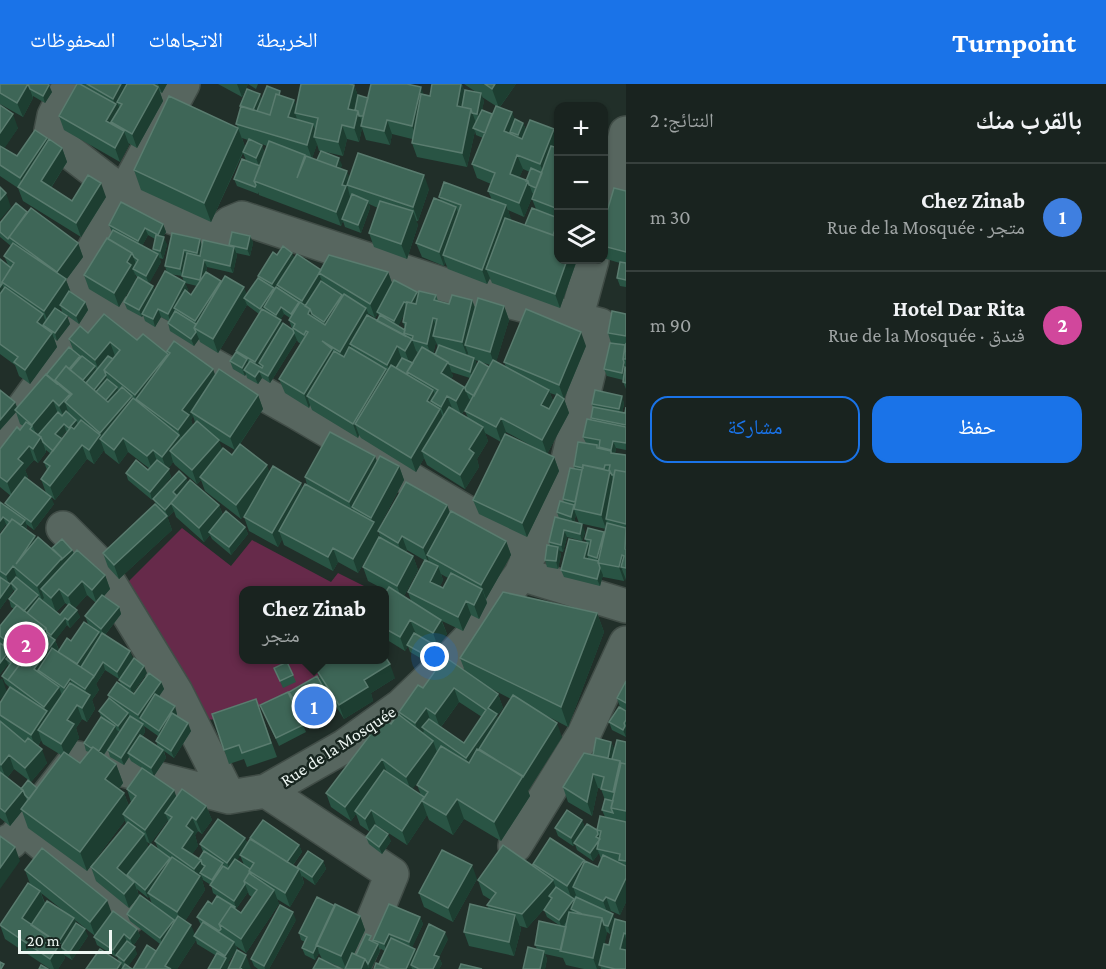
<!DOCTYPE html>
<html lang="ar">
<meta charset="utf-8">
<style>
body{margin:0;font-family:"Crimson Pro","Noto Naskh Arabic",serif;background:#262f2c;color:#f1f3f6;direction:rtl}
.controls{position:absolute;right:18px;top:18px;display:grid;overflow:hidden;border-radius:12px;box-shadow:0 2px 4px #0004}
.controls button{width:54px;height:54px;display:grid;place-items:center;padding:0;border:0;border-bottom:2px solid #37403d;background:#19231f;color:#f1f3f6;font:30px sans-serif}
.scale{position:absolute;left:18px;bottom:15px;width:94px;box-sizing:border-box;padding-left:6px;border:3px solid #eef7f3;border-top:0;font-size:16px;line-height:21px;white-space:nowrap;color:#eef7f3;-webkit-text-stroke:4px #17251f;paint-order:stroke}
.you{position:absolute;left:435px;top:573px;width:21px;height:21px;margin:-15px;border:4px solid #fff;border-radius:50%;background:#1a73e8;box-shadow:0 0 0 9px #1a73e833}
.badge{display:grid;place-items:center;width:39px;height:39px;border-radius:50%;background:#1a73e8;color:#fff;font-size:20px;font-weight:700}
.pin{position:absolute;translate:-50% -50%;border:3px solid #fff;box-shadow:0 2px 6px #0006}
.popup{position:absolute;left:239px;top:502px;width:150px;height:78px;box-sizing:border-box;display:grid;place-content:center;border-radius:12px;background:#19231f;filter:drop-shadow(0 2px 4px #0005);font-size:20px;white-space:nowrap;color:#9fa4a4}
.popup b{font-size:22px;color:#f1f3f6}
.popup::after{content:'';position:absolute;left:50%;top:100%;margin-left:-12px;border:12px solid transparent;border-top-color:#19231f}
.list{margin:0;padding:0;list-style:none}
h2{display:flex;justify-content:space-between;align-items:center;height:78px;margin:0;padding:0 24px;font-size:26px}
h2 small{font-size:20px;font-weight:400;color:#9fa4a4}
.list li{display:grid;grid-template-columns:39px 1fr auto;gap:18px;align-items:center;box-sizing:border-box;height:108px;padding:0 24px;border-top:2px solid #37403d}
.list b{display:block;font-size:22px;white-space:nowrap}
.list p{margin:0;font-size:20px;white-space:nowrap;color:#9fa4a4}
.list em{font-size:20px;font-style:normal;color:#9fa4a4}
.actions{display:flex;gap:12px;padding:18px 24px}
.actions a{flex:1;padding:14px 0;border:2px solid #1a73e8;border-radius:18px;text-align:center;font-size:21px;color:#1a73e8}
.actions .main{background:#1a73e8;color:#fff}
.icon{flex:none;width:33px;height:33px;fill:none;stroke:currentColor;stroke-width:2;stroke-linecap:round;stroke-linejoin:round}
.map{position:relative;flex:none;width:626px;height:885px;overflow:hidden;direction:ltr}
header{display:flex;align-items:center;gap:36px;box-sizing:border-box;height:84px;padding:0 30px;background:#1a73e8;color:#fff}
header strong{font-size:28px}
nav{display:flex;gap:33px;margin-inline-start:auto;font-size:21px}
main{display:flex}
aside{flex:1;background:#19231f}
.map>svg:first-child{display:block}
</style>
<header>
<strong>Turnpoint</strong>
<nav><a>الخريطة</a><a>الاتجاهات</a><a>المحفوظات</a></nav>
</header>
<main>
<aside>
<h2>بالقرب منك<small>النتائج: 2</small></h2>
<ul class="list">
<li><span class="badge" style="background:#3f7fe0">1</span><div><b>Chez Zinab</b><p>متجر · Rue de la Mosquée</p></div><em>30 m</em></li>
<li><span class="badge" style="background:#d1479c">2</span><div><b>Hotel Dar Rita</b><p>فندق · Rue de la Mosquée</p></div><em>90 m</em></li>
</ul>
<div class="actions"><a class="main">حفظ</a><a>مشاركة</a></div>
</aside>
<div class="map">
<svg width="626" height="885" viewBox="0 0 626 885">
<rect width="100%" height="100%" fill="#212f29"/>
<!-- green -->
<path fill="#662a4a" d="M182 444 231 482 252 456 331 498 338 489 372 506H244V576H351L288 612 224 636 199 635 121 505Z"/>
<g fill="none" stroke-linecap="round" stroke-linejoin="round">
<defs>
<path id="minor" d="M70 0 54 32 51 47 58 59 123 109 163 130 211 148H219L230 139 242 134 442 200 576 235
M183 0 75 200 100 218 298 329 532 467
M604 133 626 49
M0 356 100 218
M63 444 96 477 176 608 229 713
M521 490 626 522
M266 707 392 790 353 885
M23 744 77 674 229 713 266 707 345 662 401 622 447 578 487 536 521 490 565 388 600 241 576 235 592 176
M9 757 11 758 23 744 130 832
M515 762 584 650 626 559"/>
</defs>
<!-- minor casing -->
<use href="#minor" stroke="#414d47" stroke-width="36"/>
<!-- minor -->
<use href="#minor" stroke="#57665f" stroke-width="33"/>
</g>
<!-- wall -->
<path fill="#295444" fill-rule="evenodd" d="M0 0 52 8 45 19 33 12V14L23 33 0 20Z
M81 0H167L162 9 160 8 163 17 137 64 128 59 129 61 120 78 64 46 59 32Z
M218 0H258L256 5 248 0 242 13Z
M462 0 465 9 476 8 464 0H516L500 23 512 28 514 36 523 39 526 46 558 64V176H577L560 224 492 199 490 194 487 200 448 185 445 178 444 182 422 173 416 159 441 117 439 113 492 116 488 107 491 100 477 94 472 80 483 54 476 51 475 47 467 83 417 73 412 59V55L392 50 390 61 366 56 362 44 359 58 347 55 343 72 321 67 342 81 340 85 349 94 429 105 418 137H416L418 141 407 175 374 163 369 149 378 124 369 120 370 124 361 149 345 143 343 137 341 142 259 111 258 108V110L237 102 234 95 257 81 246 76 243 69 211 138 141 106 134 86 238 44 236 40 241 23 240 22 262 15 282 12 294 16 296 22 354 1 358 12 368 14 423 10 430 12ZM482 13 496 22 492 30 482 26 484 17ZM242 54 248 56 245 63ZM254 57 267 62 260 82H259L264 68 262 61ZM317 60 319 67H321L317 76 312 74ZM523 85 530 88 526 97 519 94ZM532 109 534 110 532 115 536 125 525 141 511 136 508 126 524 133 533 111Z
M0 21 18 44 4 64 17 72 47 54 48 56 62 64 67 78 51 104 72 117 106 113 81 153 23 117 18 104 0 92Z
M626 107V203L620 202 617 194 620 179 603 174V141Z
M27 128 78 159 83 173 66 196 71 209 85 218 88 226 79 240 62 228 61 224 59 226 67 232 70 240 57 257 54 254 57 263 30 300 19 292 15 281 0 270V175L8 181 4 172 11 162 0 153V139Z
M163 140 166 148 163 153 167 161 163 175 159 174 161 178 149 199 155 206 167 189 165 182 172 149 200 155 202 162 230 163 229 161 250 152 253 159 250 172 236 169 237 171 233 189 207 183 206 188 221 198 247 211 259 195 258 192 277 171 292 169 294 174 321 186 388 188 392 199 417 208 418 210 436 211 438 217 449 220 472 216 475 224 504 222 509 236 496 278 506 283 504 278 586 262 564 315 569 329 547 370 554 373 559 387 527 453 479 430 473 416 539 366 506 348 501 358 485 349 488 357 477 375 479 383 465 405 427 381 424 374 416 388 361 354 359 351 358 354 312 326 310 321 309 324 285 309 279 295 301 260 298 258 297 256 270 299 262 294 258 300 247 294 246 290 245 292 233 285 230 277 237 269 236 267 259 230 247 221 218 269 200 258 199 255 194 262 170 247 168 239 169 237 161 233 155 243 145 237 143 231 142 233 127 225 124 218 138 194 136 192 134 188 136 195 119 223 89 205 84 191 112 148 109 141ZM148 151 155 155 153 165V168L142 162ZM169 190 182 192 184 198ZM185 199 197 202 191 211 187 207 188 206ZM378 229 379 233 377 237 369 232V230L375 234ZM284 230 290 234 289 236 292 245 282 240 280 236ZM404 230 403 238 405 245V246L398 242ZM436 258 438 264 435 271 433 270ZM415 265 418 270 413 279H411L417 270ZM475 276 490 281 489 283 477 281ZM451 288 470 294 464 303 451 295 453 292ZM550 309 556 311 553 317ZM469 315 471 316 465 327 468 334 462 330 470 317Z
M626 230V305L623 298V296L607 292 604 285 611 259 608 249Z
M88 249 137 256 168 270V271L167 267 215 291 258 311 263 325 240 360 270 388 303 404 307 401 305 393 377 377 399 382 404 396 377 447 379 452 358 489 338 478 333 487 284 461 282 455 278 463 249 447 244 433 246 429 241 435 205 407 201 396 197 400 175 381 173 378 168 385 171 393 152 416 128 396 126 389 148 386 150 385 128 368 119 380 105 369 104 366 94 380 87 375 55 416 46 409 41 395 47 386 44 378 51 370 46 366V368L38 379 34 376 25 386 28 393 26 394 54 420 34 446 26 440 27 443 26 445 36 456 52 465 72 466 74 469 105 491 110 505 104 512 119 523 121 530 105 551 133 574 119 595 105 586 96 600 99 606 92 616 95 625 87 638 82 635 76 644 79 654 68 671 80 679 89 668 86 667 84 659 101 633 99 627 109 615 108 611 121 601 119 596 147 589 133 609 134 610 161 598 164 605 159 612 177 630 176 632 191 647 174 674 164 667 166 674 154 692 144 685 177 713 206 722 212 736 202 750 198 747 195 751 198 762 192 770 199 775 203 768 200 760 245 754 247 759 251 755 250 754 299 761 302 768 293 781 297 784 323 777 326 785 315 801 302 792 304 799 290 823 277 815 279 820 246 869 236 862 237 865 228 879 229 881 215 871 197 860 196 856 177 885 156 867 160 860 130 837 127 830 152 820 149 812 148 814 137 805 139 812 129 824 96 797 91 783 126 740 125 736 87 787 28 744 22 727 10 742 0 734V619L10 604 5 599 2 592 9 582 8 580 0 590V542L14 525 11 523 9 515 15 508 12 504 13 507 0 525V451L7 442 6 440 0 448V418L7 423 5 419 11 412 0 403V365L23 342 20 340 16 328 0 346V306L17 324 74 268 69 255ZM193 332 195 338 193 342 191 336ZM66 347 67 348 62 355 61 354ZM216 355 235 366 232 371 222 365ZM87 511 96 519 85 532 88 540 94 544 71 557 59 566 55 556 67 541 70 544 80 533 75 524ZM65 519 68 521 60 531 56 528ZM144 642 158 652 156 657 158 663 142 653 145 648ZM117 646 119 648 108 666 110 673 124 681 129 673 131 677 142 684 127 705 131 718 129 722 124 709 119 705 123 699 116 680 104 671 118 649ZM41 656 43 660 61 671 37 704 21 705 7 694 14 685 31 698 47 679 38 662ZM168 736V738L155 757 158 765 148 763 147 758 150 760ZM240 771 244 781 237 776ZM203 795V796L211 801 213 809 231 821 212 820 197 833 201 841 195 851 185 837 205 806 202 796ZM248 808 249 811 252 813 241 829 235 824 236 825Z
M622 312 624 320 622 329H625L626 323V366L616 364 615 369 626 371V497L625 493 624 497 603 493V491L600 502 564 493 561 486 587 459 585 455 604 448 605 450 607 439 606 445 579 439 576 431 574 438 585 448 582 457 567 453 563 468 559 467 561 470 558 485 547 483 545 476 550 461 549 458 559 434 557 428 564 418 563 415 575 385 574 382 586 359 583 353 592 336 591 334 593 323 592 320Z
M186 394 188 399 219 421 223 431 245 443 248 450 231 471 212 455 210 451 204 458 176 433 174 427 168 433 167 432 172 446 119 495 108 483 103 469 156 420 153 415Z
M447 421 450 429 506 457 511 471 486 515 487 519 479 535 471 531 463 547 442 537 447 550 438 563 434 561 436 568 429 579 410 568 408 562 405 567 384 554V511L387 507 368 497 363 483 381 455 378 447ZM407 466 424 476 408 508 411 517 404 512 418 486 413 472 406 468ZM441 490 448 494 443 504 440 502 443 496Z
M597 529 604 548 568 643 547 632 562 653 528 707 530 712 501 757 464 735 453 751 429 736 427 731 407 761 376 741H375L391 757 382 770 369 760 366 753 370 748 360 741 356 730 351 737 331 723 326 709 391 640 401 632 399 628 423 604 465 587 460 574ZM488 603 511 615 498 635 497 632 503 624 498 610ZM459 618 482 633 464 659 441 643ZM425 689 417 701 421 711 412 705Z
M274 584 293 591 296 598 283 604Z
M316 585 395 594 371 609 373 617 344 635 321 599Z
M626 597V653L612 646 609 638 620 623 617 614Z
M289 608 333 621 336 628 308 644 292 615Z
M256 615 277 673 247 683 244 675 229 680 212 630Z
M260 621 303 641 306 648 279 662Z
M611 658 614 665 612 675 626 658V818L620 831 611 827 610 828 615 836 626 838V885H601L600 882 599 885H584L566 881 563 874 545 870 547 875 545 885H523L537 865 535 861 559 841 547 833 544 826 545 824 527 844 520 842 521 845 514 872 469 862 464 848 488 824 487 821 491 816 483 811 478 796 534 783 533 780 585 778 598 783 601 776 599 769 593 777 577 766 575 760 573 762 558 752 555 744 582 736 585 744 597 746 605 733 602 726 605 716 601 705 598 704 592 732 568 718 563 703 593 671ZM613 844 609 861 604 860 607 848 610 850Z
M25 786 112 829 137 845 140 852 133 862 137 870 128 882 132 885H86L119 878 117 872 116 873 97 861 94 853 104 840 95 852 75 836 76 839 88 852 72 876 64 871 65 874 58 885H50L5 855 0 841 30 800ZM41 809 65 828 45 819Z
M477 795 453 838 424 823 419 809Z
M335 822 360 832 365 846 354 870 356 871 373 857 374 858 373 856 420 833 423 840 412 863 416 868 448 855 439 873 442 880 439 885H374L379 880 385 867 379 864 380 867 371 885H344L322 875 319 869 315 876 305 871 302 864 305 858 301 856 299 849Z
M296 836 269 885H258L254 882 251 875Z"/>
<!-- shaded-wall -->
<path fill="#1d3e31" d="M28 0 33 14 23 33 17 19Z
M121 0H134L122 20 117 18 120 25 111 38 114 47 106 37 115 22 113 15Z
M158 0H167L162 9Z
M237 0H248L242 13Z
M462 0 466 13 464 27 457 22Z
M495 0H516L499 24 492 5Z
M49 1 52 8 45 19 43 12Z
M354 1 359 15 356 31 348 25Z
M158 3 163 17 137 64 132 50Z
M421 3 426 17 417 56 412 42Z
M481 9 484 17 480 37 477 30Z
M260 10 262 17 257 30 253 27Z
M294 16 299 29H295L297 35 288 33Z
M471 25 476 39 473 44 475 47 467 83 462 69Z
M358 27 363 41 361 42 362 44 359 58 354 44Z
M512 28 517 42 510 48 512 54 504 47Z
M13 30 18 44 0 71V49Z
M387 36 392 50 390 61 384 47Z
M523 39 526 46 521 59 518 51Z
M313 40 318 54 314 53 317 60 312 75 307 61Z
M342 41 347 55 343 72 338 58Z
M238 44 245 63 211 138 204 119Z
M554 45 558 60 545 94 540 80Z
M124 47 129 61 120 78 115 64Z
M47 54 52 68 25 108 20 94Z
M262 61 264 68 259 82 256 74Z
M62 64 67 78 46 111 41 97Z
M517 71 523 85 515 104 510 90Z
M339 74 342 81 338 93 335 86Z
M603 84 607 93 603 102Z
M347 87 352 101H347L351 116 342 135 343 137 341 142 336 128 342 101Z
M424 91 429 105 418 137 413 123Z
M528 97 533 111 524 133 519 119Z
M101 99 106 113 81 153 76 139Z
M6 109 11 123 0 136V116Z
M368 117 370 124 361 149 358 141Z
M506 121 511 135 492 187 486 185 490 194 487 200 482 186Z
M456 123 461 137 443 171 445 178 444 182 439 168Z
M413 127 418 141 407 175 401 160Z
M558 138V153L555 161 552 154Z
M163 140 166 148 160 158 158 151Z
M145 144 148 151 141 164 138 157Z
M250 152 253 159 250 172 247 165Z
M164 153 167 161 163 175 160 167Z
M200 155 202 163 199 176 197 169Z
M78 159 83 173 66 196 71 209 60 221 61 224 49 241 44 227 62 201 57 188Z
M234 163 237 171 233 189 230 182Z
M184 166 187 173 183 192 180 185Z
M132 169 137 183 133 185 136 195 119 223 114 209 127 178Z
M292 169 295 176 275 208 264 223 265 228 263 232 260 225 273 204 272 200Z
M158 170 161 178 149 200 146 192Z
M204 176 207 183 202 203 200 196Z
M567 176H577L560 224 555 210Z
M388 188 393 202 375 234 370 220Z
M319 190 322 197 305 225 302 217Z
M221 197 224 205 198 244 195 237Z
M185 198 188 206 177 226 174 224 175 228 170 237 168 230Z
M2 200 5 207 0 213V203Z
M153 202 156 209 142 230 143 231 142 233 139 226Z
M244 203 249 217 244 214 247 221 218 269 213 255Z
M417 208 420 215 413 229 410 221Z
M342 211 345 218 327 246 324 238Z
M472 216 477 230 465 261 468 269 467 272 462 258Z
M85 218 88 226 79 240 76 232Z
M404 218 407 225 397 244 394 237Z
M504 222 509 236 495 282 490 268Z
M281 223 284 230 279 238 276 231Z
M366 224 372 238 350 260 353 268 345 282 340 268Z
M158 225 161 233 155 243 153 235Z
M310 225 316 239 308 230Z
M43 230 48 244 43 241 45 247 37 238Z
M67 232 70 240 57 257 55 249Z
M433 234 438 248 433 252 436 258 432 274 427 260Z
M281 236 283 244 259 279 260 282 257 285 255 278Z
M196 248 199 255 194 262 191 255Z
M581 248 586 262 564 315 569 329 547 370 542 356 564 315 559 301Z
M52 249 57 263 30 300 25 286Z
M294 249 297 256 270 299 268 292Z
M412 255 417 270 410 281 405 267Z
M110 258 115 272 100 290 95 276Z
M397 262 402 276 392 295 387 281Z
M332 265 337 279 307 312 310 321 309 324 304 310Z
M168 270 173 284 136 315 135 311Z
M80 272 82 280 58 298Z
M474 274 477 281 472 295 470 288Z
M247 275 250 283 244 286 246 290 245 292 242 284Z
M448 278 453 292 446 304 441 289Z
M624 278 626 284 624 296 622 289Z
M95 282 97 290 86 303 81 298Z
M213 285 218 299 191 328 193 332 191 336 194 345 183 360 178 346 182 326Z
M386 285 391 299 355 340 359 351 358 354 353 340Z
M259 287 262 294 258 300 255 293Z
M106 291 108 298 97 312 92 308Z
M117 303 119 310 107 325 104 318Z
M464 303 470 317 461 331 456 317Z
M433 306 439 320 431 317 435 326 427 317Z
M549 306 554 320 546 335 541 321Z
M70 310 75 324 65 318 69 331 65 336 59 322Z
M258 311 263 325 235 367 230 353Z
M132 312 137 326 103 357 100 349Z
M447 312 453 326 446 337 441 323Z
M622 312 624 320 621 333 619 325Z
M53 316 58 330 37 352 32 341Z
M15 318 18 326H15L16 328 0 346V336Z
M440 325 445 339 422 367 424 374 416 388 411 374Z
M501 334 506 348 501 358 496 343Z
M76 336 79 343 72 352 69 344Z
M64 340 66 347 58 357 55 350Z
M483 343 488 357 477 375 479 383 465 405 460 391 469 365Z
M100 351 103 357 100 355 104 366 94 380 89 366Z
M179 351 184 365 170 367 173 378 167 387 162 373Z
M41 353 46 368 38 379 33 365Z
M123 354 128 368 119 380 114 366Z
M219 356 224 370 200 393 201 396 197 400 192 386Z
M613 357 616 364 614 373 611 366Z
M82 361 87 375 55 416 50 402Z
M29 362 34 376 25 386 28 393 12 412 7 398 18 375Z
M153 366 158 380 152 386 147 372Z
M375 372 380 386 352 423 355 431 354 432 349 418Z
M554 373 559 387 527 453 522 439Z
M267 381 272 395 241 435 236 421Z
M399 382 404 396 377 447 379 452 358 489 353 475 373 439 371 434Z
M169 385 171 393 152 416 150 408Z
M610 387 615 401 606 435 607 439 606 445 601 431Z
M186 394 189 401 178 413 173 408Z
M301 399 306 413 279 447 282 455 278 463 272 449Z
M51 413 54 420 34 446 31 438Z
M171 420 174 427 168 433 165 426Z
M219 421 224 435 209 448 210 451 204 458 199 444Z
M447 421 452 435 427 471 429 477 428 478 423 464Z
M574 421V425L576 431 573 441 571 433Z
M167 432 172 446 119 495 114 481Z
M3 433 6 440 0 448V437Z
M25 436 27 443 21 452 19 444Z
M582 440 585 448 582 457 580 450Z
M245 443 248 450 231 471 229 463Z
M564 446 567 453 563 468 561 461Z
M604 448 606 455 599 479 597 474Z
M35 452 40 466 16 480Z
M402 452 407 466 403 473 398 459Z
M506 457 511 471 486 515 481 501Z
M588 459 590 467 588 471V474L586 482 584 474Z
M558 463 561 470 558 485 556 477Z
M333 464 338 478 333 487 328 473Z
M72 466 75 473 41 505 44 514 42 516 37 502 62 474Z
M622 471 626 483H621L625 493 624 497 619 483Z
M413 472 418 486 402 516 397 502Z
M13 482 18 496 11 499 13 507 0 525V514L9 501 6 491Z
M438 482 443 496 435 512 430 498Z
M600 484 603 491 600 502 597 495Z
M105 491 110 505 97 520 92 506Z
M82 497 87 511 73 526 68 512Z
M59 505 65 519 56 528 51 514Z
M482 505 487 519 479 535 474 521Z
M38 511 41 518 28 533 24 528Z
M466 517 471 531 463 547 458 533Z
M119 523 121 530 104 552 101 545Z
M77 526 80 533 70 544 68 536Z
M597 529 604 548 568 643 561 623Z
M65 534 67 541 54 558 51 551Z
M410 536 416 550 405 567 400 553Z
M441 536 447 550 438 563 433 549Z
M46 544 51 558 29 585 24 571Z
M99 548 101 555 81 586 76 582Z
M55 556 60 570 38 586 41 596 34 585Z
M433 560 436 568 429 579 427 572Z
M10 566 13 574 6 575 8 580 0 590V579Z
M130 567 133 574 119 595 117 588Z
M103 578 105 586 96 600 99 606 92 616 95 625 87 638 82 624 88 615 85 605Z
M390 580 395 594 371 609 373 617 344 635 339 621 364 596Z
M144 582 147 589 132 610 130 603Z
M2 594 7 608 0 616V596Z
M70 595 75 609 69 618 64 604Z
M161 598 164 605 143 636 140 634 141 639 138 631Z
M59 603 64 617 38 646 41 656 36 665 31 651 46 628 44 623Z
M454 604 459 618 440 644 435 630Z
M498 610 503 624 497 632 502 644 471 688 466 674 488 624Z
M77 621 82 635 76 644 79 654 66 674 61 660 67 636Z
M175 622 177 630 162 654 159 647Z
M426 624 431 638 422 643 424 647 420 653 415 639Z
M128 629 131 636 121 649 118 642Z
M188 639 191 647 174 674 171 667Z
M557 639 562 653 528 707 530 712 501 757 494 738Z
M143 640 145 648 130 671 128 669 129 673 124 681 121 674Z
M115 642 118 649 100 676 98 668Z
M625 642 626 645V653L623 646Z
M433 657 438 671 411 707 406 693Z
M611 658 614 665 610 683 608 676Z
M42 665 47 679 31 698 25 684Z
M163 666 166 674 154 692 151 684Z
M9 671 14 685 6 695 1 681Z
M382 675 387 689 355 727 356 730 351 737 345 723Z
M620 677 625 691 618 722 613 708Z
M116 680 123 699 112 714 105 695Z
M593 690 598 704 592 732 587 718Z
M23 706 28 720 21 725 22 727 10 742 5 728Z
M174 706 179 720 165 729 168 736 150 760 145 746Z
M124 709 131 728 123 730 125 736 87 787 80 768Z
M457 715 464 735 453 751 446 731Z
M422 717 427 731 407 761 402 747Z
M206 722 212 736 202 750 196 736Z
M371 726 376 741 370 749 365 735Z
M192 733 198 747 195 751 198 762 187 778 182 764 186 742Z
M582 736 585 744 573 762 571 754Z
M144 750 149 764 122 798 117 784Z
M388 750 391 757 382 770 379 763Z
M598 750 603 763 597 765 599 769 593 777 590 769Z
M245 754 248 761 230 786 227 779Z
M299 761 302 768 289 786 287 779Z
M15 763 20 777 0 805V784Z
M170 774 173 782 148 809 149 812 148 814 145 806Z
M201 776 206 790 200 789 203 795 202 796 205 806 182 842 177 828 198 795 194 785Z
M584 776 589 791 573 803 576 811 572 816 567 802Z
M323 777 326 785 315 801 312 793Z
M223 779 225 787 214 803 212 796Z
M472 781 477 795 453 838 448 824Z
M299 785 304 799 290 823 285 809Z
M626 794V818L620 831 615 817Z
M553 796 558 810 552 814 549 812 551 817 527 844 522 830Z
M134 798 139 812 129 824 124 810Z
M245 800 248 808 236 825 234 817Z
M274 806 279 820 246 869 241 855Z
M40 807 45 821 27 849 22 834Z
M606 813 611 827 608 831 603 817Z
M574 815 576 822 571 825 572 829 562 844 559 836Z
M107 816 112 830 95 852 90 838Z
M293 828 296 836 269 885H265L264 882Z
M613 830 616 837 610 850 608 842Z
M515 831 521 845 514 872 509 858Z
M360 832 365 846 347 885H346L341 872Z
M420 833 423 840 411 866 409 858Z
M74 834 77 841 61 863 65 874 58 885H54L50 875 58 860Z
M602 834 607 849 599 885H597L593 874Z
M174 836 176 843 163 862 160 854Z
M191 841 196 853 194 852 196 856 177 885H167L165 882Z
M85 845 88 852 72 876 69 869Z
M137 845 140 852 133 862 130 855Z
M445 848 448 855 439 873 442 880 439 885H433L434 871Z
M624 849 626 855V875L620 865Z
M124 850 127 858 116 873 113 866Z
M389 850 392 857 387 868 384 860Z
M234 858 237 865 228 879 225 872Z
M378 860 380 867 371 885H369L368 880Z
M317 861 319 869 315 876 313 869Z
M135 863 137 870 127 884 124 877Z
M415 865 418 872 411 881 412 885H406Z
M544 867 547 875 545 885H540Z
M246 871 251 885H240V884Z
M226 874 229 881 227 885H220Z
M365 875 369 885H361Z
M121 879 123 885H117Z"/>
<!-- building -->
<path fill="#3e6657" stroke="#5a7c6f" stroke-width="1.5" d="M0 0H28L17 19 0 9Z
M28 0H48L49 1 43 12 30 5Z
M77 0H80L116 20 106 37 124 47 115 64 59 32Z
M87 0H121L113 15Z
M127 0H153L158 3 132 50 111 38 122 20 117 18Z
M301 0H349L354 1 348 25 358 27 354 44 342 41 338 58 314 53 318 34 295 29Z
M371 0H407L421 3 412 42 387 36 384 47 361 42Z
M432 0H461L457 22 471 25 462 69 412 59 421 10 430 12Z
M485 0H495L492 5Z
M267 2 280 7 279 11 276 10 270 31 257 27Z
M247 5 260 10 253 26 240 22Z
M465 6 481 9 477 30 472 29 471 25 462 23Z
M276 10 294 16 288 33 313 40 307 61 236 40 241 22 270 31Z
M358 11 368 14 363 32H359L358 27 355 26Z
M169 12 238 44 204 119 134 86Z
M0 21 13 30 0 49Z
M496 22 512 28 504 47 522 55 530 36 554 45 540 80 517 71 510 90 528 97 519 119 488 107 495 89 472 80Z
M482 26 492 30 485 49 473 44Z
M515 35 523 39 518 51 510 48Z
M35 46 47 54 20 94 0 81V62L17 72Z
M49 55 62 64 41 97 72 117 88 91 101 99 76 139 18 103Z
M249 55 262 61 256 74 243 68Z
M269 57 305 71 297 94 306 72 347 87 342 101 346 102 336 128 254 97Z
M551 62 558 64V125L532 115Z
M321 67 339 74 336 83 317 76Z
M358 69 424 91 413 123 347 101Z
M242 75 260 82 254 97 256 101 255 103 234 95Z
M531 84 542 89 536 104 529 101 528 97H526Z
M444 98 506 121 482 186 443 171 461 121 439 113Z
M0 103 6 109 0 116Z
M614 104 626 107V168L603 162V141Z
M352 110 368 117 358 141 342 135Z
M434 114 456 123 439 168 416 159Z
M380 117 413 127 401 160 369 149Z
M121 118 163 140 158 151 145 144 138 157 109 141Z
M16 119 27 128 8 155 0 148V139Z
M31 124 78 159 57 188 9 153Z
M532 124 558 134V138L553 151 525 141Z
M505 134 558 153V176H567L555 210 486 185Z
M113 146 158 170 146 192 133 185 138 176 134 173 132 169 108 155Z
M232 148 250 152 247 165 229 161Z
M172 149 200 155 197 169 184 166 180 185 165 182Z
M156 151 164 153 160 167 153 165Z
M107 154 132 169 127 178 131 181 114 209 84 191Z
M203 156 234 163 230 182 204 176 200 196 182 192 187 169 200 172Z
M13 159 66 195 44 227 2 198 14 179 4 172Z
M283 162 292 169 272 200 258 192 273 168 277 171Z
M297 170 321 186 302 217 277 201Z
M329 171 388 188 370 220 319 189Z
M0 175 11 184 2 198V200L0 203Z
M620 178 626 179V196L617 194Z
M165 187 185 198 168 230 158 225 153 235 142 230Z
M206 188 221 197 195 237 174 224 185 206 191 211Z
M225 192 244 203 213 255 194 244Z
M138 193 153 202 139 226 124 218Z
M258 194 274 204 260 225 244 214Z
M394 196 417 208 411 219 407 218V219L404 218 394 237 377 228Z
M321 197 342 211 324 238 312 230 310 225 305 222Z
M5 203 43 230 37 238 52 249 25 286 14 278 18 273 0 260V210Z
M276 203 299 218 291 230 281 223 276 231 264 223Z
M69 207 85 218 76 232 60 221Z
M419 207 436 211 434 216 449 220 452 211 472 216 462 258 433 252 437 235 433 234 427 260 412 256 413 252 404 249 406 239 403 238 407 218 416 220Z
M344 210 366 224 340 268 322 257 332 265 304 310 279 295 308 248 306 247 304 251 293 244 295 240 289 236 300 218 310 225 308 230 325 241Z
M478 214 504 222 490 268 465 261Z
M55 224 67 232 55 249 43 241Z
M262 225 281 236 255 278 236 267Z
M526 225 581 248 559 301 504 278Z
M175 227 196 240 194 244 196 248 191 255 168 239Z
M612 227 626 230V252L608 249Z
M104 230 137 256 143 250 168 270 135 311 104 286 120 266 110 258 95 276 69 255 80 242 88 249Z
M367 231 412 255 405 267 397 262 387 281 350 260Z
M380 231 405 246 404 249 405 252 377 237Z
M283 239 293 246 294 249 268 292 259 287 255 293 244 286 250 277 262 284 263 282 259 279Z
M174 257 213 285 182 326 189 331 178 346 136 315 170 269 167 267Z
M610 259 625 261 623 275 624 278 622 289 604 285Z
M626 259V275H623Z
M439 261 474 274 470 288 449 280 448 278 435 271Z
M69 263 80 272 69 285 66 282 55 296 56 299 46 291Z
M349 263 386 285 353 340 307 312 334 267 344 273Z
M422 263 448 278 441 289 464 303 456 317 447 312 441 323 431 317 438 306 407 288Z
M236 268 247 275 242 284 230 277Z
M82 272 95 282 83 296 70 286Z
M108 272 113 275 104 286 106 291 94 306 86 299Z
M402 274 413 279 407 288 408 291 396 284Z
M493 276 549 306 541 321 549 325 557 310 564 315 542 356 501 334 496 343 465 327Z
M479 277 489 283 474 312 466 307 465 304Z
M391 281 433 306 427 317 440 325 411 374 355 340Z
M66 282 108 318 122 303 132 312 100 349 65 318 72 310 55 296Z
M625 283 626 284V299L623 298Z
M219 285 258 311 230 353 191 328Z
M46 290 70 310 59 322 53 316 32 341 15 326Z
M107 295 117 303 106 316 96 308Z
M0 306 15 318 0 336Z
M595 306 622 312 619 325 592 320Z
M133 314 179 351 162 373 153 366 147 372 123 354 114 366 100 355Z
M449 323 483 343 469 365 474 369 460 391 422 367Z
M593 323 625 329 626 323V341L591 334Z
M66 327 76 336 69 344 64 340 55 350 62 355 53 367 43 358 41 353 38 351 58 328 62 332Z
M587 335 626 343V359L613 357 611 366 599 363 600 356 583 353Z
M81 336 100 351 89 366 82 361 50 402 41 395 50 382 44 378 71 343 74 345Z
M197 337 219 356 192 386 170 367Z
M26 338 32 342 30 345 41 353 33 365 29 362 18 375 23 379 7 398 0 393V365L17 343 20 346Z
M330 348 375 372 349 418 305 393Z
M505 350 554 373 522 439 473 416Z
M578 358 597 361V364L611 367V369L626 371V388L615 386 614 391H612L609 386 610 381H605L604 385 583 381V384L574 382Z
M240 360 267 381 236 421 200 393 223 364 232 371Z
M380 372 399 382 371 434 352 423Z
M136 376 148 386 157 376 169 385 150 408 126 389Z
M583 381 610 387 601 431 574 425Z
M273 382 301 399 272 449 244 433Z
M570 384 582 386 575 418 563 415Z
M615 386 626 388V440L606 435Z
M179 387 186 394 173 408 177 412 165 426 153 415Z
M25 393 51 413 31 438 5 419Z
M190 396 219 421 199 444 171 419Z
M406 398 447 421 423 464 402 452 398 459 378 447Z
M305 400 374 438 353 475 333 464 328 473 279 447Z
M560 417 574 421 571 433 557 428Z
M0 418 25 436 21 441 12 435 10 438 3 433 0 437Z
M155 420 167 432 114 481 103 469Z
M226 427 245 443 229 463 209 448Z
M451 427 506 457 481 501 427 471Z
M555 433 582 440 580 450 564 446 561 461 549 458Z
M12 435 35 452 16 480 38 453 62 474 37 502 13 482 6 491 0 487V451Z
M607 439 626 444 625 465 626 466V484L621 483 624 472 622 471 619 483 598 479Z
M588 444 604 448 597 474 588 471 591 456 585 455Z
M379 453 413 472 397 502 363 483Z
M62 455 72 466 62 475V474L52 464Z
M569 455 588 459 584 474 598 477 600 484 597 495 561 486Z
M547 461 558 463 556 477 545 476Z
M77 466 105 491 92 506 82 497 68 512 59 505 51 514 41 505Z
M425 476 438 482 430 498 443 504 451 489 482 505 474 521 466 517 458 533 408 508Z
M0 493 10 500 0 514Z
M16 493 38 511 24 527 9 515 17 505 11 499Z
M389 503 441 536 433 549 410 536 400 553 384 544V511Z
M503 508 597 529 561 623 460 574Z
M102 511 119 523 101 545 85 532Z
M39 514 60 531 69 520 77 526 68 536 65 534 51 551 47 548 46 544 27 529Z
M17 521 46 544 24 571 0 552V542Z
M84 538 99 548 77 580 58 568 67 554 71 557Z
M44 548 55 556 34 585 59 603 44 623 8 596Z
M102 549 130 567 117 588 103 578 93 594 94 592 81 583Z
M414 549 433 560 427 572 407 561Z
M0 559 10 566 0 579Z
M52 564 94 592 85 605 70 595 64 604 38 586Z
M12 568 23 576 8 596 9 597 2 592 11 579 6 575Z
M384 571 390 580 364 596 368 603 339 621 316 585 332 576H384Z
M445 573 498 610 488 624 497 630 466 674 422 643 429 635 464 659 486 626 454 604 435 630 426 624 415 639 399 628 418 601 423 604Z
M134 574 144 582 130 603 119 596Z
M287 578 293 591 280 597 274 584Z
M149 589 161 598 138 631 108 611 117 598 134 610Z
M317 592 333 621 306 637 289 608Z
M626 597V619L617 614Z
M70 599 90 611 82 624 77 621 67 636 74 640 61 660 38 646Z
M10 603 47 627 31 651 0 631V619Z
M288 608 303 641 276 654 260 621Z
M155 610 175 622 159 647 140 634Z
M513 611 557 639 523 693 479 665Z
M109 614 128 629 118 642 99 627Z
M256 615 271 659 242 669 239 661 224 666 212 630Z
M619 623 626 627V636L624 639 625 642 623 646 609 638Z
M172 629 188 639 171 667 156 657Z
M398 630 433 657 406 693 382 675 345 723 326 709 383 634 391 640Z
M130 632 143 640 121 674 108 666Z
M101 633 115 642 99 667 93 663 91 664 84 659Z
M0 637 25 658 28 654 42 665 25 684 9 671 1 681 0 680Z
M140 651 163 666 151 684 128 669Z
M596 654 611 658 608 674 593 671Z
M617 656 626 658V680L621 679V680L620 677 612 675Z
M441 662 469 679 477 665 523 692 494 738 457 715 446 731 422 717 428 708 417 701Z
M93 663 116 680 105 695 124 709 80 768 21 725 64 668 80 679Z
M584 669 620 677 613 708 601 705 604 693 593 690 587 718 563 703Z
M621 679 626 680V727L611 724Z
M142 684 174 706 145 746 123 730 136 712 127 705Z
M384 686 424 713 402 747 371 726 365 735 355 727Z
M0 688 23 706 5 728 0 724Z
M28 696 37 704 29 715 25 711 23 706 21 705Z
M182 705 206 722 196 736 192 733 186 742 193 748 182 764 201 776 194 785 155 757 172 733 165 729Z
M605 715 613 717 611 724 613 729 602 726Z
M567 726 582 736 571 754 555 744Z
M600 732 626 738V777L619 776 620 770 597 765 601 747 597 746Z
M218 735 245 754 227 779 200 760Z
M263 736 299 761 287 778 250 754Z
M128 738 144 750 117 784 134 798 124 810 91 783Z
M587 740 597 746 598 750 596 753 600 755 590 769 574 759Z
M375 741 388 750 379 763 366 753Z
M0 752 15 763 0 784Z
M550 754 584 776 567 802 533 780Z
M250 755 299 785 285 809 249 787 254 779 240 771Z
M151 760 170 774 145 806 127 791Z
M503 761 553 796 522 830 487 821 496 809 478 796Z
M42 764 107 816 90 838 25 786Z
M442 766 472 781 448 824 419 809Z
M204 767 223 779 212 796 200 789 205 782 202 780 201 776 199 775Z
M308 767 323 777 312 793 297 783Z
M603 771 626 782V794L615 817 606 813 603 817 573 803 585 777 598 783Z
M172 773 200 792 177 828 148 809Z
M235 775 250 785 249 787 251 790 249 789 244 797 245 800 234 817 210 801 223 782 228 785Z
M249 789 274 806 241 855 219 840 231 822 241 829 257 806 244 797Z
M28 799 40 807 22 834 60 860 50 875 0 841Z
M556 803 574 815 559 836 544 826 552 814 549 812Z
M140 811 174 836 160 854 127 830Z
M217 812 235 823 234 824 231 822 219 840 221 845 219 847 197 833 208 817 212 820Z
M317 813 335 822 313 869 302 864 307 853 299 849Z
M576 813 613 830 608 842 604 841 602 834 582 830 571 825Z
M47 817 74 834 58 859 31 841Z
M335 820 360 832 341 872 316 861Z
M389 820 420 833 409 858 389 850 384 860 373 856Z
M470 820 515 831 509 858 464 848Z
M280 821 293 828 264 882 251 875Z
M113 827 137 845 130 855 124 850 113 866 94 853Z
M569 828 602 834 593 874 560 867Z
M178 832 191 841 165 882 171 885H145Z
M615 835 626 838V850L624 849 620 865 626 866V885H615L599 881 604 860 609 861Z
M539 837 566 843 561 866 535 861Z
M203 838 234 858 225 872 194 852Z
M76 839 85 845 69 869 61 863Z
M429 840 445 848 434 871 439 873 433 885H419L411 881Z
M366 850 371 852 369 856 378 860 368 880 365 875 356 871Z
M391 854 415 865 406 885H390L379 880Z
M127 857 135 863 124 877 116 871Z
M147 861 156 867 145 885H133Z
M528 863 544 867 540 885H523Z
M100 865 121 879 117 885H86Z
M237 866 246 871 240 884 242 885H228Z
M217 869 226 874 220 885H208Z
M352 869 365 875 361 885H345Z
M319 874 341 885H313Z
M0 878 4 880 1 885H0Z
M376 879 390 885H374Z
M125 880 132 885H122Z
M461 880 482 885H459Z
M41 881 48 885H39Z"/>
<g text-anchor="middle" stroke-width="5" stroke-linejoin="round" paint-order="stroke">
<!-- street labels -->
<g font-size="18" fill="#eef7f3" stroke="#17251f">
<text transform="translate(338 662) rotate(-33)" y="6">Rue de la Mosquée</text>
</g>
</g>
</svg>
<div class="controls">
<button>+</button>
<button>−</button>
<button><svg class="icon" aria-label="layers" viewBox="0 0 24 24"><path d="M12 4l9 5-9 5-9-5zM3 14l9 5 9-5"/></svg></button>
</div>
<div class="scale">20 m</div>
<div class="you"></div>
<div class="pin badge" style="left:314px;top:622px;background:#3f7fe0">1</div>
<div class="popup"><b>Chez Zinab</b>متجر</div>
<div class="pin badge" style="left:26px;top:560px;background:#d1479c">2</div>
</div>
</main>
